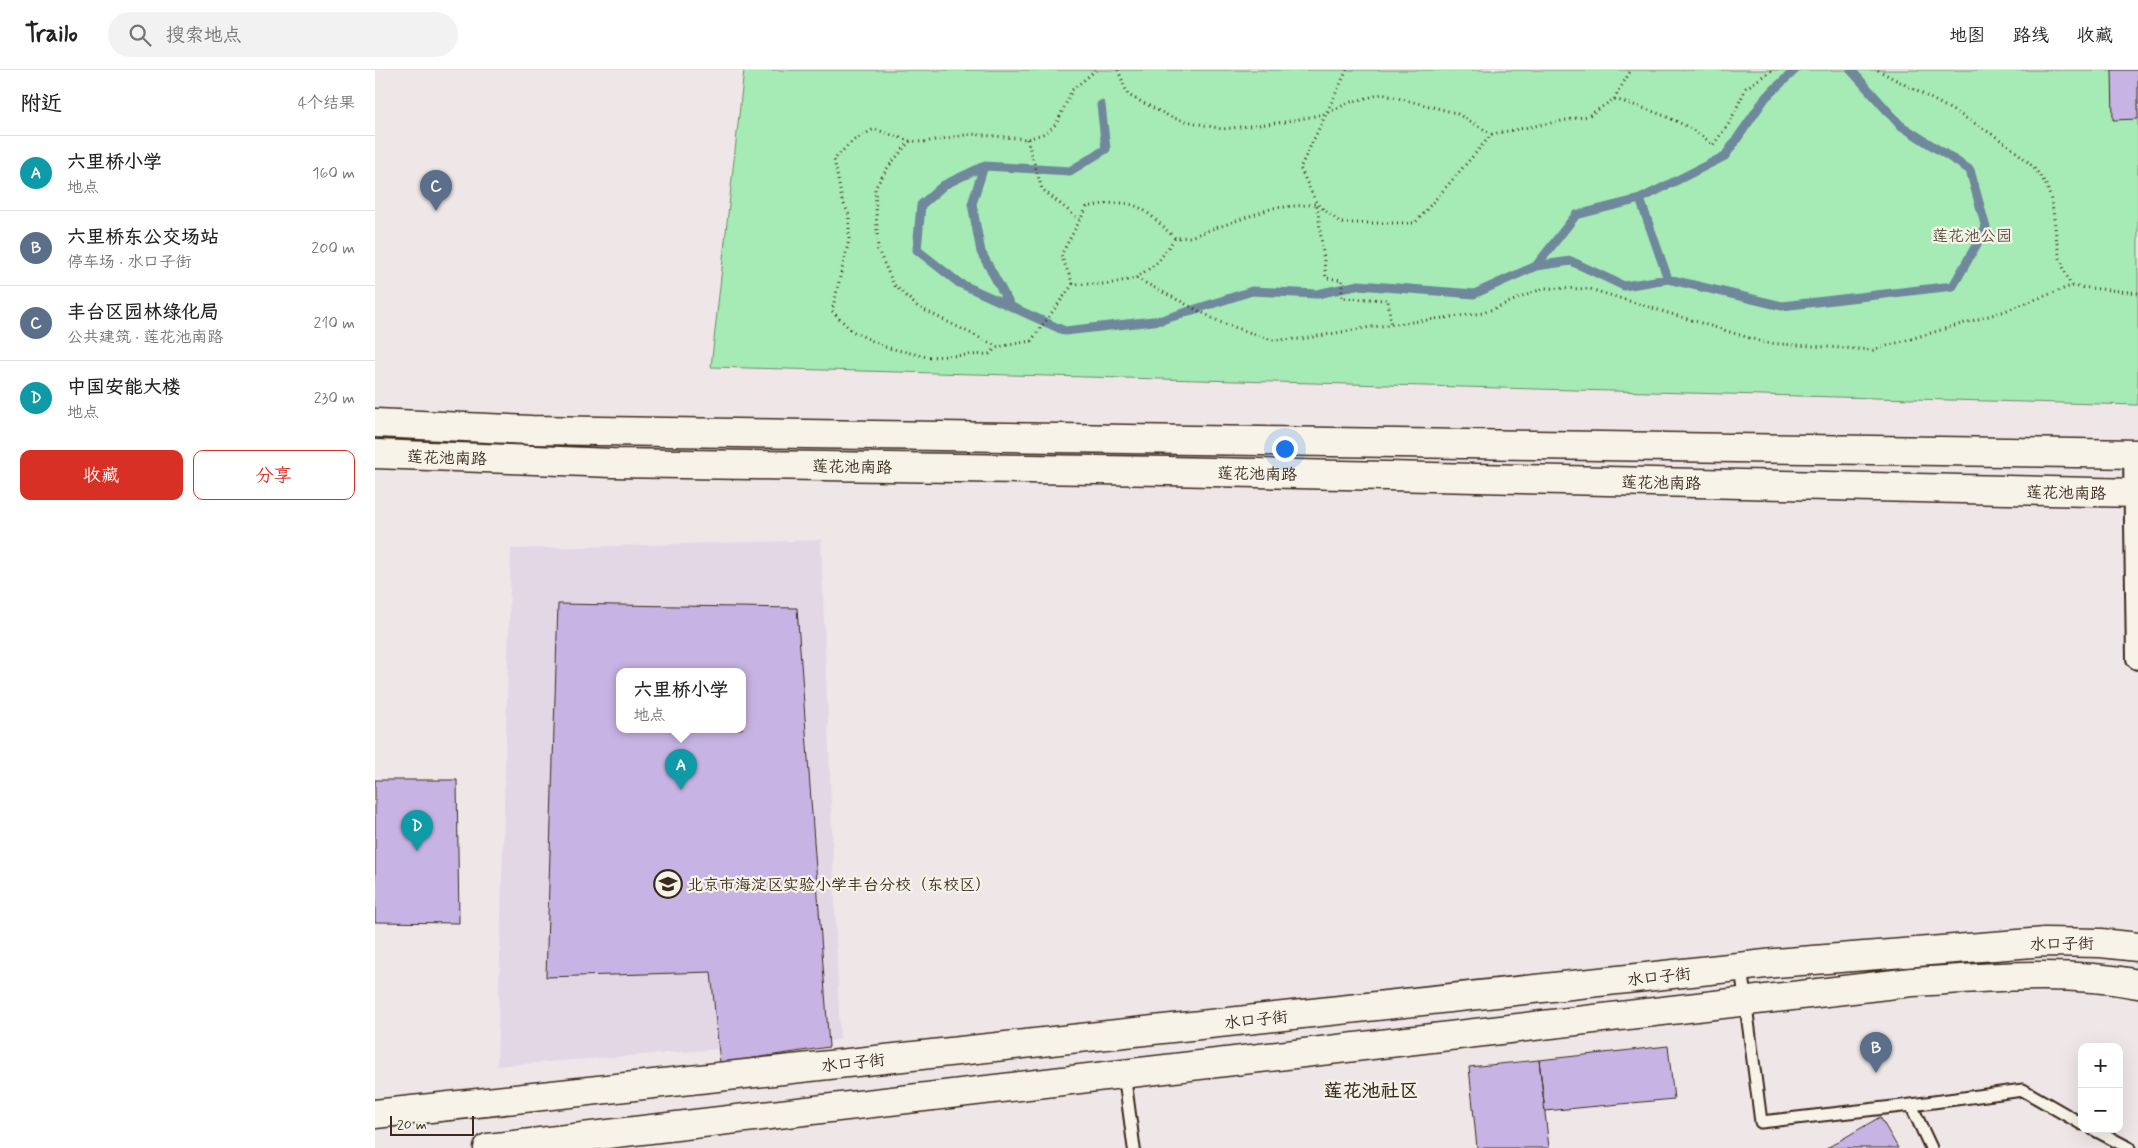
<!DOCTYPE html>
<html lang="zh">
<meta charset="utf-8">
<style>
body{margin:0;font-family:Mynerve,"LXGW WenKai TC",sans-serif;background:#f2f2f2;color:#222}
.controls{position:absolute;right:15px;bottom:15px;display:grid;overflow:hidden;border-radius:10px;box-shadow:0 5px 20px #0002}
.controls button{width:45px;height:45px;display:grid;place-items:center;padding:0;border:0;border-bottom:1px solid #e0e0e0;background:#fff;color:#222;font:25px sans-serif}
.scale{position:absolute;left:15px;bottom:12px;width:84px;box-sizing:border-box;padding-left:5px;border:2px solid #3b2a1e;border-top:0;font-size:14px;line-height:18px;white-space:nowrap;color:#3b2a1e;-webkit-text-stroke:4px #f7f3e8;paint-order:stroke}
.you{position:absolute;left:909px;top:378px;width:18px;height:18px;margin:-12px;border:4px solid #fff;border-radius:50%;background:#1a73e8;box-shadow:0 0 0 8px #1a73e833}
.badge{display:grid;place-items:center;width:32px;height:32px;border-radius:50%;background:#d93025;color:#fff;font-size:16px;font-weight:700}
.pin{position:absolute;translate:-50% -41px;filter:drop-shadow(0 1px 2px #0008)}
.pin::after{content:'';position:absolute;top:26px;width:18px;height:15px;background:inherit;clip-path:polygon(0 0,100% 0,50% 100%)}
.popup{position:absolute;left:241px;top:598px;width:130px;height:65px;box-sizing:border-box;display:grid;place-content:center;border-radius:10px;background:#fff;filter:drop-shadow(0 1px 4px #0005);font-size:16px;white-space:nowrap;color:#767676}
.popup b{font-size:19px;color:#222}
.popup::after{content:'';position:absolute;left:50%;top:100%;margin-left:-10px;border:10px solid transparent;border-top-color:#fff}
.list{margin:0;padding:0;list-style:none}
h2{display:flex;justify-content:space-between;align-items:center;height:65px;margin:0;padding:0 20px;font-size:21px}
h2 small{font-size:16px;font-weight:400;color:#767676}
.list li{display:grid;grid-template-columns:32px 1fr auto;gap:15px;align-items:center;box-sizing:border-box;height:75px;padding:0 20px;border-top:1px solid #e0e0e0}
.list b{display:block;font-size:19px;white-space:nowrap}
.list p{margin:0;font-size:16px;white-space:nowrap;color:#767676}
.list em{font-size:16px;font-style:normal;color:#767676}
.actions{display:flex;gap:10px;padding:15px 20px}
.actions a{flex:1;padding:11px 0;border:1px solid #d93025;border-radius:10px;text-align:center;font-size:18px;color:#d93025}
.actions .main{background:#d93025;color:#fff}
.icon{flex:none;width:28px;height:28px;fill:none;stroke:currentColor;stroke-width:2;stroke-linecap:round;stroke-linejoin:round}
.map{position:relative;flex:none;width:1763px;height:1078px;overflow:hidden}
header{display:flex;align-items:center;gap:30px;box-sizing:border-box;height:70px;padding:0 25px;background:#fff;border-bottom:1px solid #e0e0e0}
header strong{font-size:24px}
nav{display:flex;gap:28px;margin-inline-start:auto;font-size:18px}
.search{width:350px;height:45px;background:#f2f2f2;display:flex;align-items:center;gap:12px;box-sizing:border-box;padding:0 18px;border-radius:28px;color:#767676;font-size:19px}
main{display:flex}
aside{flex:1;background:#fff}
.map>svg:first-child{display:block}
</style>
<header>
<strong>Trailo</strong>
<div class="search"><svg class="icon" aria-label="search" viewBox="0 0 24 24"><circle cx="10" cy="10" r="6"/><path d="M15 15l6 6"/></svg>搜索地点</div>
<nav><a>地图</a><a>路线</a><a>收藏</a></nav>
</header>
<main>
<aside>
<h2>附近<small>4个结果</small></h2>
<ul class="list">
<li><span class="badge" style="background:#0f9aa8">A</span><div><b>六里桥小学</b><p>地点</p></div><em>160 m</em></li>
<li><span class="badge" style="background:#5c6f8a">B</span><div><b>六里桥东公交场站</b><p>停车场 · 水口子街</p></div><em>200 m</em></li>
<li><span class="badge" style="background:#5c6f8a">C</span><div><b>丰台区园林绿化局</b><p>公共建筑 · 莲花池南路</p></div><em>210 m</em></li>
<li><span class="badge" style="background:#0f9aa8">D</span><div><b>中国安能大楼</b><p>地点</p></div><em>230 m</em></li>
</ul>
<div class="actions"><a class="main">收藏</a><a>分享</a></div>
</aside>
<div class="map">
<svg width="1763" height="1078" viewBox="0 0 1763 1078">
<rect width="100%" height="100%" fill="#eee6e7"/>
<filter id="ink" filterUnits="userSpaceOnUse"><feTurbulence type="fractalNoise" baseFrequency=".02" numOctaves="2"/><feDisplacementMap in="SourceGraphic" scale="10" xChannelSelector="R" yChannelSelector="G"/><feConvolveMatrix kernelMatrix="1 2 1 2 8 2 1 2 1" color-interpolation-filters="sRGB"/></filter>
<g filter="url(#ink)">
<!-- built -->
<path fill="#e3d7e6" fill-rule="evenodd" d="M446 470 465 970 122 996 136 479ZM245 601H367V659H245Z"/>
<!-- green -->
<path fill="#a6eab5" stroke="#708a6a" d="M369 0H1763V335L336 297Z"/>
<g fill="none" stroke-linecap="round" stroke-linejoin="round">
<!-- stream -->
<path stroke="#70889c" stroke-width="9" d="M726 35 731 79 695 101 609 96 569 115 546 135 542 180 584 213 690 261 787 250 877 221 942 224 984 215 1099 224 1161 196 1201 145 1265 129
M609 96 597 134 606 182 635 235
M1161 196 1196 191 1249 216 1293 209 1407 236 1578 216 1611 158 1595 100 1525 55 1476 0
M1293 209 1265 129 1350 86 1391 27 1420 0"/>
</g>
<!-- building -->
<path fill="#c8b4e4" stroke="#3b2a1e" fill-rule="evenodd" d="M1737 0H1763V49L1738 50Z
M183 534 422 538 454 977 345 993 336 902 171 907ZM245 601H367V659H245Z
M0 710H82L84 853 0 852Z
M1293 976 1299 1029 1170 1041 1164 990Z
M1164 990 1174 1078H1102L1094 997Z
M1505 1047 1523 1078H1452Z"/>
<g fill="none" stroke-linecap="round" stroke-linejoin="round">
<defs>
<path id="lane" d="M1366 897 1386 1052 1536 1035 1648 1020 1707 1054
M749 1003 759 1078
M1536 1035 1556 1078
M1718 1059 1754 1078"/>
<path id="street" d="M1760 384 1763 588"/>
<path id="secondary" d="M0 353 156 360 1763 384
M0 384 237 393 792 401 1763 423
M0 1044 1400 893 1670 872 1726 873 1763 877
M113 1078 1537 912C1612 908 1689 900 1763 914"/>
</defs>
<!-- lane casing -->
<use href="#lane" stroke="#3b2a1e" stroke-width="15"/>
<!-- street casing -->
<use href="#street" stroke="#3b2a1e" stroke-width="26"/>
<!-- secondary casing -->
<use href="#secondary" stroke="#3b2a1e" stroke-width="31"/>
<!-- path -->
<path stroke="#3b2a1e" stroke-width="3" stroke-dasharray="1 4" stroke-linecap="butt" d="M721 0 697 20 682 53 671 63 652 69 596 64 549 72 535 71 499 59 479 70 459 89 467 130 474 145V170L457 241 477 261 510 277 552 287 614 284 623 277 656 271 698 214H733L761 208 847 253 897 270 927 269 989 258 1108 243 1169 218 1215 219 1391 273 1498 280 1627 242 1696 216 1763 223
M743 0 753 25 798 48 847 59 910 52 949 44 976 32 1007 24 1081 43 1117 64 1213 46 1239 29C1275 40 1310 50 1338 75L1355 52 1371 18 1397 0
M972 0 925 98 942 134 951 208 967 210V228L1013 230 1016 255
M1503 0C1544 24 1658 75 1673 120 1681 143 1679 169 1686 191 1689 200 1693 208 1696 216
M1239 29 1256 0
M652 69 667 119 705 150
M535 71 513 97 500 118 503 180 519 215 543 237 623 277
M761 208 783 192 800 168
M698 214 686 185 712 137C762 127 765 135 800 168L815 167 898 138 942 134 966 153H1040L1117 64"/>
<!-- lane -->
<use href="#lane" stroke="#f7f3e8" stroke-width="11"/>
<!-- street -->
<use href="#street" stroke="#f7f3e8" stroke-width="22"/>
<!-- secondary -->
<use href="#secondary" stroke="#f7f3e8" stroke-width="28"/>
</g>
</g>
<!-- icons -->
<defs>
<symbol id="school-ring" viewBox="-11 -11 22 22"><circle r="9.5" fill="#f7f3e8" stroke="#3b2a1e" stroke-width="1.5"/><path d="M0-5L7-2L0 1L-7-2ZM-4 1L0 2.5L4 1V4Q0 6-4 4Z" fill="#3b2a1e"/></symbol>
</defs>
<g fill-rule="evenodd">
<use href="#school-ring" x="277" y="798" width="32" height="32"/>
</g>
<g text-anchor="middle" stroke-width="4.5" stroke-linejoin="round" paint-order="stroke">
<!-- park labels -->
<g font-size="16" fill="#50503c" stroke="#f7f3e8">
<text x="1597" y="171">莲花池公园</text>
</g>
<!-- street labels -->
<g font-size="16" fill="#3b2a1e" stroke="#f7f3e8">
<text transform="translate(72 387) rotate(2)" y="6">莲花池南路</text>
<text transform="translate(477 396) rotate(1)" y="6">莲花池南路</text>
<text transform="translate(882 403) rotate(1)" y="6">莲花池南路</text>
<text transform="translate(1286 412) rotate(1)" y="6">莲花池南路</text>
<text transform="translate(1691 422) rotate(1)" y="6">莲花池南路</text>
<text transform="translate(1687 873) rotate(-1)" y="6">水口子街</text>
<text transform="translate(1284 906) rotate(-6)" y="6">水口子街</text>
<text transform="translate(881 949) rotate(-6)" y="6">水口子街</text>
<text transform="translate(478 992) rotate(-6)" y="6">水口子街</text>
</g>
<!-- poi labels -->
<g font-size="16" fill="#3b2a1e" stroke="#f7f3e8" text-anchor="start">
<text x="312" y="820">北京市海淀区实验小学丰台分校（东校区）</text>
</g>
<!-- quarter labels -->
<g font-size="19" font-weight="bold" fill="#3b2a1e" stroke="#f7f3e8">
<text x="996" y="1027">莲花池社区</text>
</g>
</g>
</svg>
<div class="controls">
<button>+</button>
<button>−</button>
</div>
<div class="scale">20 m</div>
<div class="you"></div>
<div class="pin badge" style="left:306px;top:720px;background:#0f9aa8">A</div>
<div class="popup"><b>六里桥小学</b>地点</div>
<div class="pin badge" style="left:1501px;top:1003px;background:#5c6f8a">B</div>
<div class="pin badge" style="left:61px;top:141px;background:#5c6f8a">C</div>
<div class="pin badge" style="left:42px;top:781px;background:#0f9aa8">D</div>
</div>
</main>
